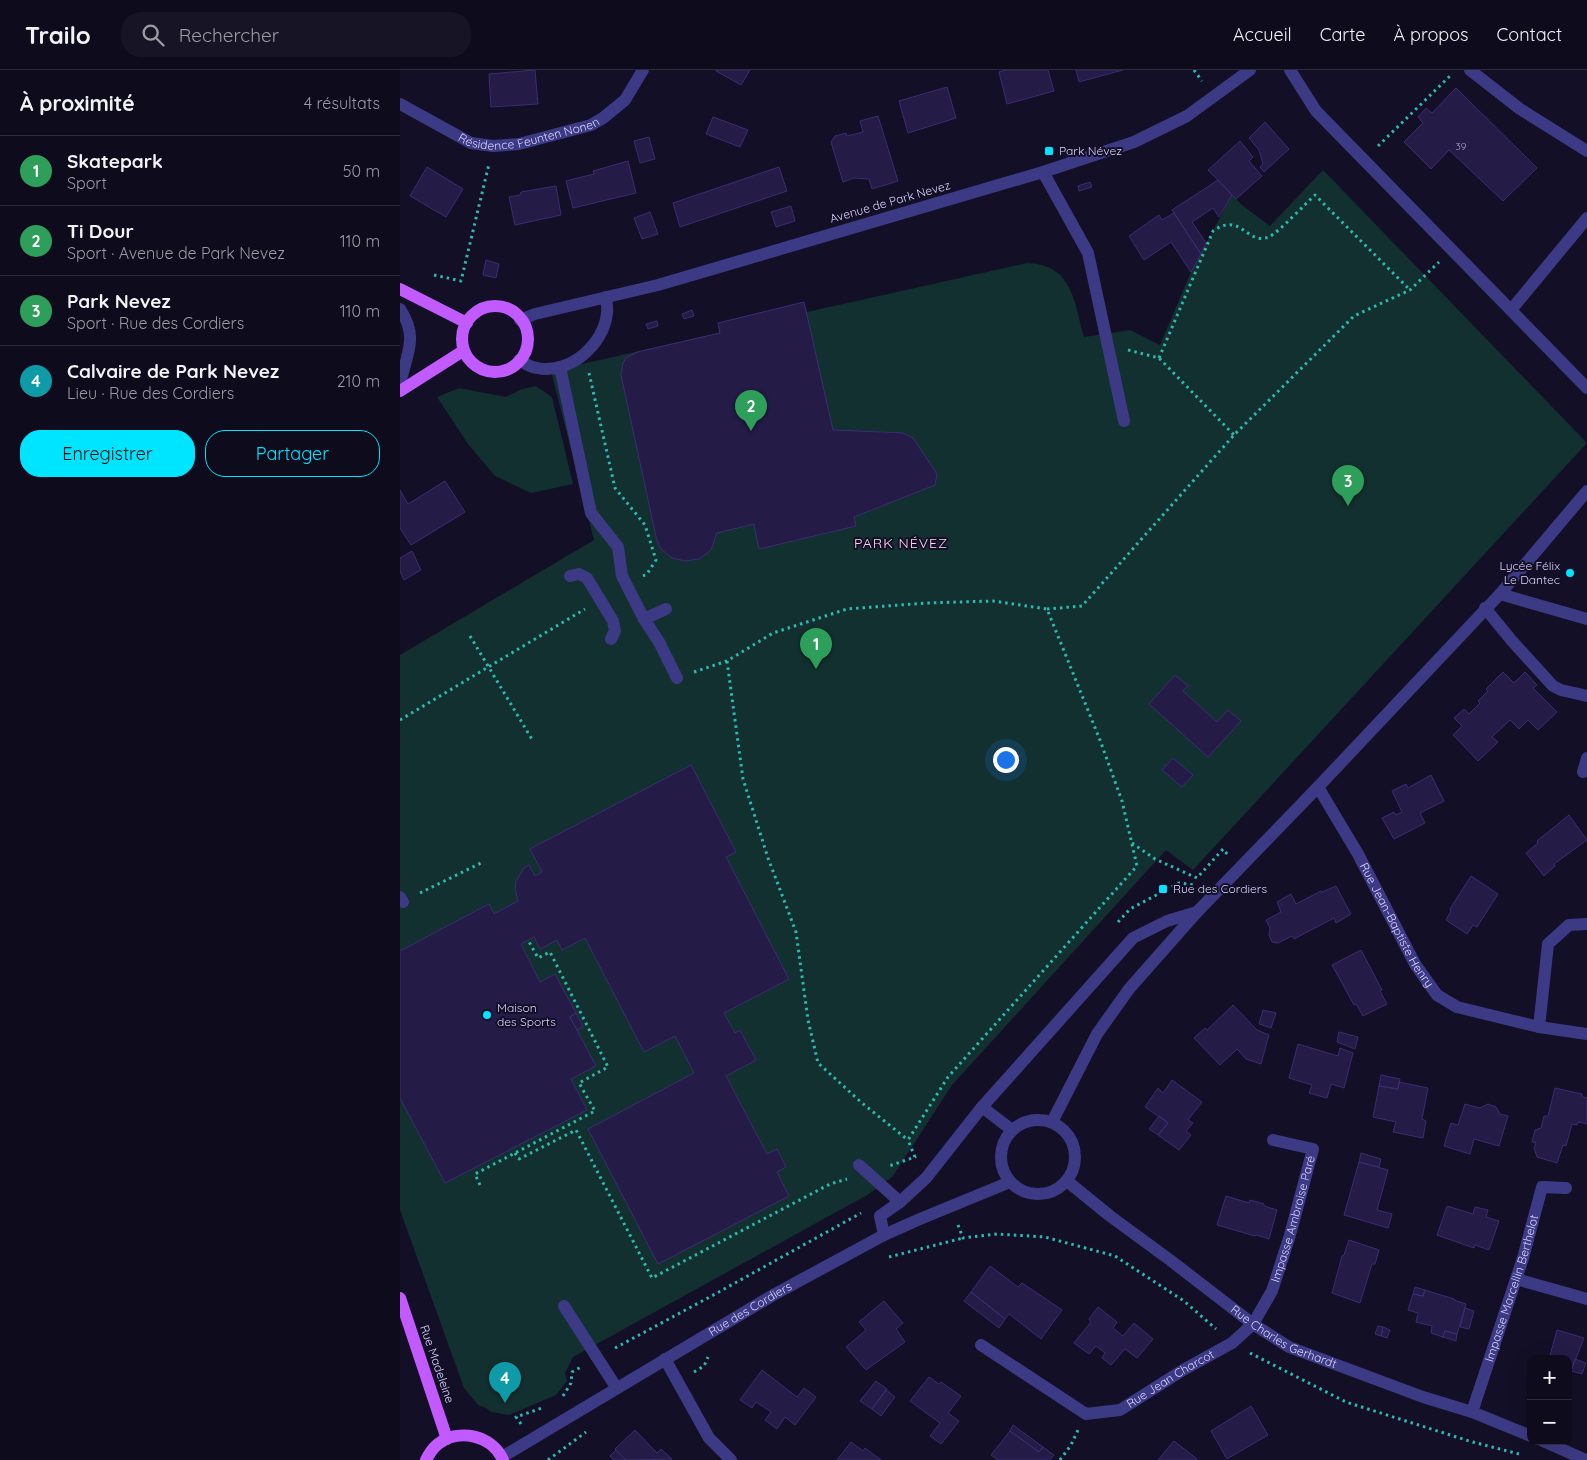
<!DOCTYPE html>
<html lang="fr">
<meta charset="utf-8">
<style>
body{margin:0;font-family:Quicksand,sans-serif;background:#171425;color:#f1f3f6}
.controls{position:absolute;right:15px;bottom:15px;display:grid;overflow:hidden;border-radius:10px;box-shadow:0 5px 20px #0002}
.controls button{width:45px;height:45px;display:grid;place-items:center;padding:0;border:0;border-bottom:1px solid #2e2b3b;background:#0e0b1c;color:#f1f3f6;font:25px sans-serif}
.you{position:absolute;left:605px;top:689px;width:18px;height:18px;margin:-12px;border:4px solid #fff;border-radius:50%;background:#1a73e8;box-shadow:0 0 0 8px #1a73e833}
.badge{display:grid;place-items:center;width:32px;height:32px;border-radius:50%;background:#00e5ff;color:#fff;font-size:16px;font-weight:700}
.pin{position:absolute;translate:-50% -41px;filter:drop-shadow(0 1px 2px #0008)}
.pin::after{content:'';position:absolute;top:26px;width:18px;height:15px;background:inherit;clip-path:polygon(0 0,100% 0,50% 100%)}
.list{margin:0;padding:0;list-style:none}
h2{display:flex;justify-content:space-between;align-items:center;height:65px;margin:0;padding:0 20px;font-size:21px}
h2 small{font-size:16px;font-weight:400;color:#9b9ba3}
.list li{display:grid;grid-template-columns:32px 1fr auto;gap:15px;align-items:center;box-sizing:border-box;height:70px;padding:0 20px;border-top:1px solid #2e2b3b}
.list b{display:block;font-size:19px;white-space:nowrap}
.list p{margin:0;font-size:16px;white-space:nowrap;color:#9b9ba3}
.list em{font-size:16px;font-style:normal;color:#9b9ba3}
.actions{display:flex;gap:10px;padding:15px 20px}
.actions a{flex:1;padding:11px 0;border:1px solid #00e5ff;border-radius:20px;text-align:center;font-size:18px;color:#00e5ff}
.actions .main{background:#00e5ff;color:#111}
.icon{flex:none;width:28px;height:28px;fill:none;stroke:currentColor;stroke-width:2;stroke-linecap:round;stroke-linejoin:round}
.map{position:relative;flex:none;width:1187px;height:1390px;overflow:hidden}
header{display:flex;align-items:center;gap:30px;box-sizing:border-box;height:70px;padding:0 25px;background:#0e0b1c;border-bottom:1px solid #2e2b3b}
header strong{font-size:24px}
nav{display:flex;gap:28px;margin-inline-start:auto;font-size:18px}
.search{width:350px;height:45px;background:#171425;display:flex;align-items:center;gap:12px;box-sizing:border-box;padding:0 18px;border-radius:20px;color:#9b9ba3;font-size:19px}
main{display:flex}
aside{flex:1;background:#0e0b1c}
.map>svg:first-child{display:block}
</style>
<header>
<strong>Trailo</strong>
<div class="search"><svg class="icon" aria-label="search" viewBox="0 0 24 24"><circle cx="10" cy="10" r="6"/><path d="M15 15l6 6"/></svg>Rechercher</div>
<nav><a>Accueil</a><a>Carte</a><a>À propos</a><a>Contact</a></nav>
</header>
<main>
<aside>
<h2>À proximité<small>4 résultats</small></h2>
<ul class="list">
<li><span class="badge" style="background:#2e9e5b">1</span><div><b>Skatepark</b><p>Sport</p></div><em>50 m</em></li>
<li><span class="badge" style="background:#2e9e5b">2</span><div><b>Ti Dour</b><p>Sport · Avenue de Park Nevez</p></div><em>110 m</em></li>
<li><span class="badge" style="background:#2e9e5b">3</span><div><b>Park Nevez</b><p>Sport · Rue des Cordiers</p></div><em>110 m</em></li>
<li><span class="badge" style="background:#0f9aa8">4</span><div><b>Calvaire de Park Nevez</b><p>Lieu · Rue des Cordiers</p></div><em>210 m</em></li>
</ul>
<div class="actions"><a class="main">Enregistrer</a><a>Partager</a></div>
</aside>
<div class="map">
<svg width="1187" height="1390" viewBox="0 0 1187 1390">
<rect width="100%" height="100%" fill="#130f26"/>
<!-- green -->
<path fill="#12302f" d="M923 100 1187 373 793 800 766 780 552 1015 493 1106 469 1124 173 1287 165 1303 167 1311 156 1325 109 1345 91 1342 86 1338 78 1335 64 1318 0 1140V585L194 470 151 301 319 263 318 253 404 232 407 242 627 193C673 195 674 231 684 267L730 260 760 275 791 202 832 125 842 135 870 156Z
M136 316 152 327 173 414 131 423 95 406 68 374 37 327 59 318 106 327 122 319Z"/>
<!-- building -->
<path fill="#241b47" stroke="#3b2d73" d="M135 0 138 34 91 37 89 4Z
M316 0H350L341 15 316 1Z
M605 0H648L654 21 607 34 599 2Z
M676 0H723L679 12Z
M547 17 556 48 508 63 499 31Z
M1056 18 1137 98 1103 131 1049 80 1031 99 1004 72 1023 53 1018 47 1026 38 1032 43Z
M478 46 498 111 472 119 469 109 454 108 443 112 431 72 435 66 446 63 447 66 463 62 460 51Z
M313 47 348 60 340 77 306 64Z
M865 52 889 79 864 102 860 97 863 94 859 80 849 68Z
M249 67 255 89 240 93 234 71Z
M840 71 853 87 849 91 862 106 836 129 808 100Z
M228 91 236 123 173 138 166 111 194 104 193 101Z
M27 97 63 119 46 147 10 126Z
M379 97 387 121 280 157 273 133Z
M818 110 832 125 819 147 813 138 792 152 806 173 801 184 772 140Z
M690 112 692 117 679 121 678 116Z
M156 116 161 145 115 155 109 127 120 125 121 122Z
M391 136 395 151 376 157 371 142Z
M250 142 258 164 242 169 234 148Z
M774 143 801 184 791 202 771 172 744 190 729 166 759 145 762 150Z
M86 190 99 194 96 208 83 205Z
M404 232 433 360 503 363 513 368 537 404 535 415 454 447 456 456 359 479 354 454 317 463 311 480 299 489 285 491 272 488 261 479 257 471 221 305 223 293 226 288 237 282 320 263 318 253Z
M292 240 294 246 284 249 282 244Z
M257 251 258 256 248 259 246 254Z
M45 411 65 442 11 475 0 458V420L8 434Z
M12 481 21 500 4 510 0 501V488Z
M1103 602 1114 613 1125 602 1137 615 1133 618 1157 642 1138 660 1128 650 1119 659 1110 650 1092 667 1098 672 1078 691 1053 665 1062 656 1054 648 1064 639 1069 644 1080 633 1078 631 1088 621 1086 619Z
M775 605 788 616 783 621 817 652 828 640 841 651 808 687 749 634Z
M773 688 793 705 782 717 762 700Z
M291 695 336 782 326 787 389 909 324 943 335 963 340 960 356 990 326 1006 367 1084 377 1079 386 1097 377 1102 389 1126 258 1194 188 1059 294 1003 275 966 244 982 185 868 162 880 157 870 140 879 134 867 121 874 140 912 155 904 176 943 170 947 196 996 171 1009 187 1040 45 1113 0 1028V881L89 834 94 844 118 831 115 819 116 811 124 798 129 795 135 806 142 802 130 779Z
M1031 705 1044 731 1020 743 1025 753 994 769 982 748 994 742 996 745 1002 742 992 721 1006 714 1008 718Z
M1169 745 1187 770 1154 794 1155 796 1144 806 1126 783 1138 773 1137 771Z
M1071 806 1098 824 1077 857 1073 855 1067 864 1046 850 1051 841 1050 839Z
M936 816 951 844 936 853 934 848 894 869 892 866 878 873 872 872 869 865 870 858 866 850 881 842 877 832 891 824 896 834 921 821 922 822Z
M961 880 982 920 980 921 987 934 963 946 956 934 954 935 932 895Z
M833 935 857 960 869 965 861 994 846 989 837 979 820 995 794 968 805 958 807 960Z
M863 940 876 943 871 958 859 954Z
M176 943 183 957 177 960 170 947Z
M939 962 958 967 955 979 937 972Z
M898 974 938 986 940 978 953 983 944 1018 931 1014 927 1028 909 1023 912 1015 889 1008Z
M981 1005 1000 1009 998 1019 979 1016Z
M772 1010 802 1032 788 1050 793 1053 786 1061 791 1065 779 1080 758 1065 768 1053 745 1037 758 1018 763 1023Z
M999 1012 1028 1018 1022 1049 1026 1051 1023 1068 993 1062 996 1052 973 1047 979 1016 998 1019Z
M1155 1018 1182 1024V1027L1187 1028V1054L1178 1052 1177 1055 1172 1054 1166 1076 1163 1075 1157 1093 1137 1087 1134 1078 1136 1073 1132 1072 1135 1060 1141 1058 1144 1046H1148Z
M1065 1034 1080 1038 1088 1034 1096 1037 1100 1044 1108 1046 1099 1076 1074 1069 1070 1084 1044 1076 1051 1053 1058 1055Z
M759 1046 768 1053 758 1065 749 1059Z
M961 1083 981 1089 979 1097 959 1092Z
M959 1092 988 1100 977 1140 992 1144 988 1158 944 1145Z
M826 1126 849 1133 850 1130 864 1134V1136L877 1140 869 1169 856 1165 855 1166 817 1155Z
M1047 1136 1073 1144 1075 1137 1088 1140 1086 1147 1099 1151 1089 1180 1075 1175 1074 1178 1037 1165Z
M949 1170 979 1180 975 1194H972L960 1233 932 1223 942 1186 944 1185Z
M590 1196 618 1217 622 1213 662 1240 641 1269 609 1244 605 1249 571 1222Z
M1015 1217 1025 1220 1023 1226 1013 1224Z
M1025 1220 1054 1229V1230L1066 1234 1057 1264 1045 1261 1043 1267 1031 1263 1032 1256 1016 1252 1018 1243 1008 1240 1013 1224 1023 1226Z
M571 1222 605 1249 599 1258 564 1231Z
M484 1231 503 1253 496 1259 505 1272 466 1300 446 1277 466 1260 459 1252Z
M698 1237 717 1252 713 1258 723 1266 734 1253 753 1269 737 1288 725 1279 711 1295 702 1288 705 1283 696 1276 689 1284 674 1273 691 1252 689 1249Z
M1065 1238 1074 1241 1069 1259 1060 1257Z
M978 1256 983 1257 981 1266 975 1264Z
M983 1257 990 1260 987 1268 981 1266Z
M1157 1260 1184 1268 1171 1301 1168 1300V1289H1149Z
M1045 1261 1057 1264 1056 1271 1043 1267Z
M1175 1289 1186 1293 1182 1304 1171 1301Z
M362 1300 397 1327 404 1318 416 1327 395 1355 385 1347 377 1359 365 1350 371 1342 356 1332 352 1338 340 1330Z
M529 1307 539 1314 541 1312 561 1326 548 1343 559 1351 541 1374 530 1366 540 1353 510 1331Z
M476 1311 487 1319 472 1339 460 1331Z
M486 1320 495 1327 481 1346 472 1339Z
M851 1336 868 1365 827 1389 811 1361Z
M613 1355 643 1377 639 1382 610 1361Z
M235 1360 257 1383 261 1379 272 1389 226 1390 215 1379Z
M610 1361 639 1382 643 1377 654 1385 650 1390H598L591 1385Z
M774 1371 797 1389 796 1390H758Z
M451 1372 463 1381 465 1378 481 1390H437Z
M216 1380 226 1390H214L210 1386Z"/>
<g fill="none" stroke-linecap="round" stroke-linejoin="round">
<!-- path -->
<path stroke="#2fb8b0" stroke-width="3" stroke-dasharray="2.5 4" stroke-linecap="butt" d="M794 0 802 11
M978 76 1052 4
M34 205 61 211 89 94
M728 280 759 288 834 365
M759 288 813 161C842 141 846 176 869 167 879 162 905 134 915 125L1010 220
M189 303 215 418 245 455 256 490 247 504 243 506
M647 539 682 536 834 365 954 246 1010 220 1039 192
M70 566 133 671
M327 591 343 709 368 788 396 862 408 950 418 993 462 1033 508 1070
M294 602 327 591 373 563 447 539 526 533 593 531 647 539 700 670 722 731 737 796 548 1007 508 1070 515 1087 489 1096
M0 650 185 539
M732 773 755 789 797 808 823 779 828 785
M20 823 83 792
M718 852 730 839 779 813 795 815
M115 1083 119 1089 176 1060 252 1208 430 1114 447 1109
M80 1115 75 1104 195 1041 179 1013 208 997 150 882 138 888 128 870
M558 1155 563 1168 597 1164 645 1167 715 1186 784 1231 816 1259
M489 1187 563 1168
M215 1278 317 1223 461 1143
M850 1283 946 1332 1069 1371 1119 1384
M294 1302 304 1296 308 1287
M163 1326 171 1313 172 1302 181 1297
M121 1354 116 1347 142 1338
M148 1390 186 1362
M660 1390 671 1375 678 1360"/>
<!-- minor -->
<g stroke="#3d3a85" stroke-width="12">
<path d="M890 0 916 41 1187 318"/>
<path d="M1070 0 1120 39 1187 81"/>
<path id="s1" d="M0 34 71 73 93 76 119 74 191 55 203 48 225 30 243 0"/>
<path d="M643 102 688 183 724 351"/>
<path d="M0 239C17 265 9 279 2 306L0 309"/>
<path d="M1111 240 1187 148"/>
<path d="M120 250 135 244 258 215 643 102 734 72 787 46 850 0"/>
<path d="M119 290C125 294 130 297 137 298 169 305 204 275 207 243 208 238 206 232 206 227"/>
<path d="M160 297 191 443 218 477 222 506 244 549 259 572 277 608"/>
<path d="M170 506 179 504 187 508 213 551 215 561 211 569"/>
<path d="M1100 524 1187 549"/>
<path d="M1085 538 1112 571 1153 616 1161 620 1187 626"/>
<path d="M244 549 266 539"/>
<path d="M1183 702 1187 688"/>
<path id="s2" d="M918 717 958 784 1015 894 1037 925 1057 937 1139 957 1187 964"/>
<path d="M0 827 3 832"/>
<path d="M1139 957 1148 874 1169 855 1187 854"/>
<path d="M582 1037 612 1060"/>
<circle cx="638" cy="1087" r="37"/>
<path d="M652 1052 697 964 729 919 797 842 918 717 1100 524 1187 421"/>
<path d="M459 1095 500 1132"/>
<path id="s3" d="M667 1111 710 1146 770 1190 853 1254 889 1277 1023 1327 1072 1342 1131 1366"/>
<path d="M484 1165 480 1146 500 1132 526 1108 582 1037 733 868 767 851 797 842"/>
<path d="M1116 1209 1187 1229"/>
<path d="M164 1236 216 1317"/>
<path id="s4" d="M581 1275 686 1344 720 1340 783 1300 832 1273 853 1254 872 1221 890 1165 913 1079 873 1070"/>
<path d="M265 1289 309 1368 331 1390"/>
<path id="s5" d="M1072 1342 1123 1188 1142 1117 1166 1118"/>
<path d="M1143 1371 1186 1390"/>
<path id="s6" d="M102 1387 375 1224 484 1165 520 1149 610 1112"/>
</g>
<!-- major -->
<path stroke="#c25bff" stroke-width="12" d="M0 219 67 253
M62 269a33 33 0 1 1 66 0a33 33 0 1 1-66 0Z
M0 321 63 281
M0 1228 47 1369
M26 1390C29 1384 33 1378 38 1374 59 1358 92 1365 103 1390"/>
</g>
<!-- markers -->
<g fill="#00e5ff" stroke="#130f26" stroke-width="2">
<rect x="644" y="76" width="10" height="10" rx="2.5"/>
<circle cx="1170" cy="503" r="5"/>
<rect x="758" y="814" width="10" height="10" rx="2.5"/>
<circle cx="87" cy="945" r="5"/>
</g>
<g text-anchor="middle" stroke-width="4" stroke-linejoin="round" paint-order="stroke">
<!-- number labels -->
<g font-size="10" fill="#aca6d1">
<text x="1061" y="80">39</text>
</g>
<!-- street labels -->
<g font-size="12" fill="#d9d4ff" stroke="#130f26">
<text dy="4" stroke="none"><textPath href="#s1" startOffset="140">Résidence Feunten Nonen</textPath></text>
<text transform="translate(490 132) rotate(-16)" y="4">Avenue de Park Nevez</text>
<text dy="4" stroke="none"><textPath href="#s2" startOffset="159">Rue Jean-Baptiste Henry</textPath></text>
<text dy="4" stroke="none"><textPath href="#s4" startOffset="432">Impasse Ambroise Paré</textPath></text>
<text dy="4" stroke="none"><textPath href="#s5" startOffset="130">Impasse Marcellin Berthelot</textPath></text>
<text dy="4" stroke="none"><textPath href="#s6" startOffset="289">Rue des Cordiers</textPath></text>
<text dy="4" stroke="none"><textPath href="#s3" startOffset="268">Rue Charles Gerhardt</textPath></text>
<text transform="translate(37 1294) rotate(71)" y="4">Rue Madeleine</text>
<text dy="4" stroke="none"><textPath href="#s4" startOffset="219">Rue Jean Charcot</textPath></text>
</g>
<!-- poi labels -->
<g font-size="12" fill="#d9d4ff" stroke="#130f26" text-anchor="start">
<text x="659" y="85">Park Névez</text>
<text x="1160" y="500" text-anchor="end">Lycée Félix<tspan x="1160" dy="14">Le Dantec</tspan></text>
<text x="773" y="823">Rue des Cordiers</text>
<text x="97" y="942">Maison<tspan x="97" dy="14">des Sports</tspan></text>
</g>
<!-- neighbourhood labels -->
<g font-size="14" letter-spacing="1" fill="#ffd6f0" stroke="#130f26">
<text x="501" y="478">PARK NÉVEZ</text>
</g>
</g>
</svg>
<div class="controls">
<button>+</button>
<button>−</button>
</div>
<div class="you"></div>
<div class="pin badge" style="left:416px;top:599px;background:#2e9e5b">1</div>
<div class="pin badge" style="left:351px;top:361px;background:#2e9e5b">2</div>
<div class="pin badge" style="left:948px;top:436px;background:#2e9e5b">3</div>
<div class="pin badge" style="left:105px;top:1333px;background:#0f9aa8">4</div>
</div>
</main>
